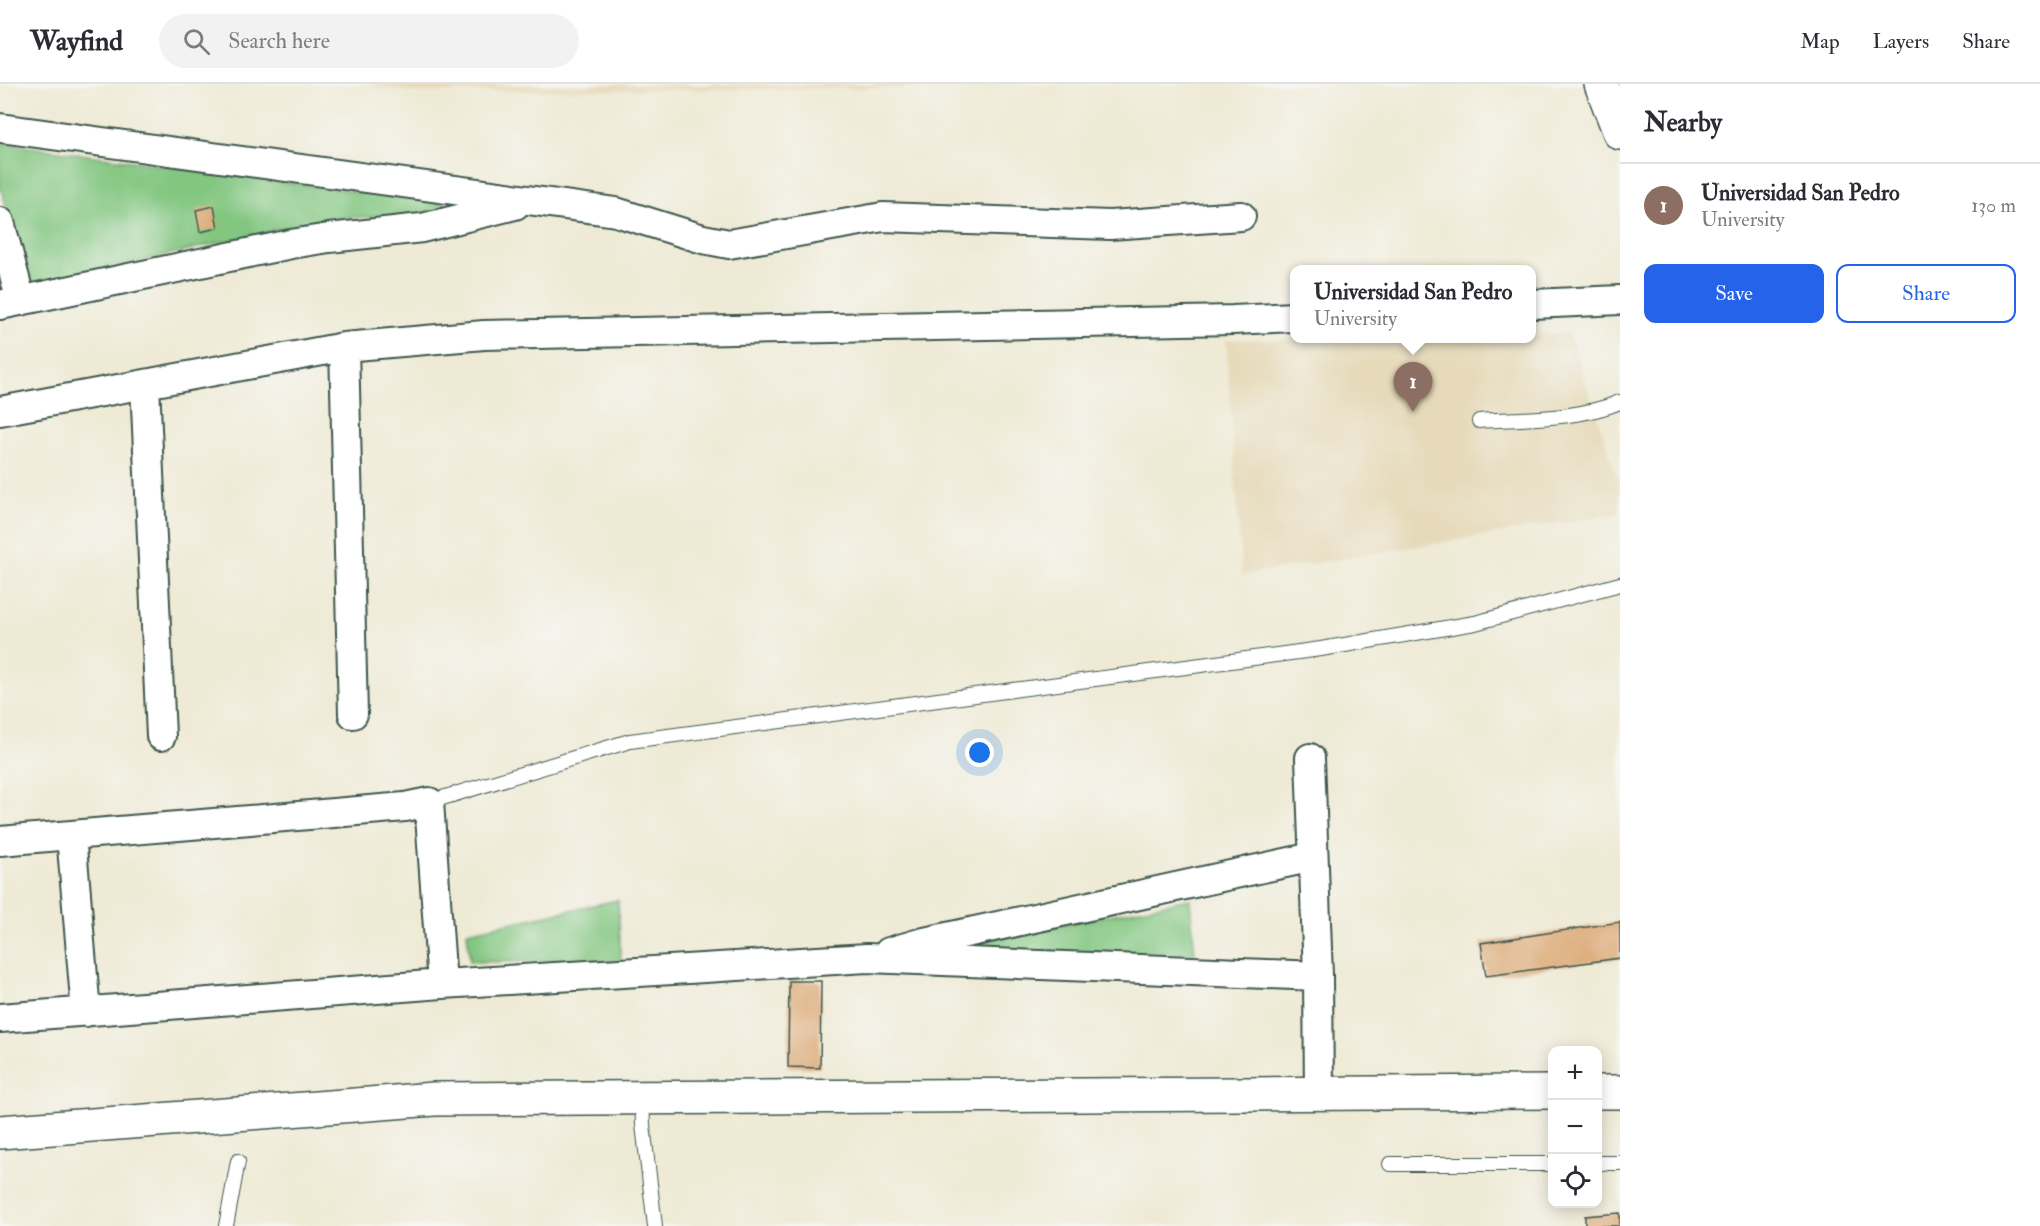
<!DOCTYPE html>
<meta charset="utf-8">
<style>
body{margin:0;font-family:"IM FELL Double Pica",serif;background:#f2f2f3;color:#2b2b33}
.controls{position:absolute;right:18px;bottom:18px;display:grid;overflow:hidden;border-radius:12px;box-shadow:0 3px 15px #0003}
.controls button{width:54px;height:54px;display:grid;place-items:center;padding:0;border:0;border-bottom:2px solid #e1e1e2;background:#fff;color:#2b2b33;font:30px sans-serif}
.you{position:absolute;left:980px;top:669px;width:21px;height:21px;margin:-15px;border:4px solid #fff;border-radius:50%;background:#1a73e8;box-shadow:0 0 0 9px #1a73e833}
.badge{display:grid;place-items:center;width:39px;height:39px;border-radius:50%;background:#2563eb;color:#fff;font-size:20px;font-weight:700}
.pin{position:absolute;translate:-50% -50px;filter:drop-shadow(0 2px 3px #0008)}
.pin::after{content:'';position:absolute;top:32px;width:21px;height:18px;background:inherit;clip-path:polygon(0 0,100% 0,50% 100%)}
.popup{position:absolute;left:1290px;top:181px;width:246px;height:78px;box-sizing:border-box;display:grid;place-content:center;border-radius:12px;background:#fff;filter:drop-shadow(0 2px 4px #0005);font-size:20px;white-space:nowrap;color:#7c7c81}
.popup b{font-size:22px;color:#2b2b33}
.popup::after{content:'';position:absolute;left:50%;top:100%;margin-left:-12px;border:12px solid transparent;border-top-color:#fff}
.list{margin:0;padding:0;list-style:none}
h2{display:flex;justify-content:space-between;align-items:center;height:78px;margin:0;padding:0 24px;font-size:26px}
h2 small{font-size:20px;font-weight:400;color:#7c7c81}
.list li{display:grid;grid-template-columns:39px 1fr auto;gap:18px;align-items:center;box-sizing:border-box;height:84px;padding:0 24px;border-top:2px solid #e1e1e2}
.list b{display:block;font-size:22px;white-space:nowrap}
.list p{margin:0;font-size:20px;white-space:nowrap;color:#7c7c81}
.list em{font-size:20px;font-style:normal;color:#7c7c81}
.actions{display:flex;gap:12px;padding:18px 24px}
.actions a{flex:1;padding:14px 0;border:2px solid #2563eb;border-radius:12px;text-align:center;font-size:21px;color:#2563eb}
.actions .main{background:#2563eb;color:#fff}
.icon{flex:none;width:33px;height:33px;fill:none;stroke:currentColor;stroke-width:2;stroke-linecap:round;stroke-linejoin:round}
.map{position:relative;flex:none;width:1620px;height:1142px;overflow:hidden}
header{display:flex;align-items:center;gap:36px;box-sizing:border-box;height:84px;padding:0 30px;background:#fff;border-bottom:2px solid #e1e1e2}
header strong{font-size:28px}
nav{display:flex;gap:33px;margin-inline-start:auto;font-size:21px}
.search{width:420px;height:54px;background:#f2f2f3;display:flex;align-items:center;gap:15px;box-sizing:border-box;padding:0 21px;border-radius:33px;color:#7c7c81;font-size:22px}
main{display:flex}
aside{flex:1;background:#fff}
.map>svg:first-child{display:block}
</style>
<header>
<strong>Wayfind</strong>
<div class="search"><svg class="icon" aria-label="search" viewBox="0 0 24 24"><circle cx="10" cy="10" r="6"/><path d="M15 15l6 6"/></svg>Search here</div>
<nav><a>Map</a><a>Layers</a><a>Share</a></nav>
</header>
<main>
<div class="map">
<svg width="1620" height="1142" viewBox="0 0 1620 1142">
<rect width="100%" height="100%" fill="#f6f6f2"/>
<filter id="ink" filterUnits="userSpaceOnUse"><feTurbulence type="fractalNoise" baseFrequency=".0167" numOctaves="2"/><feDisplacementMap in="SourceGraphic" scale="12" xChannelSelector="R" yChannelSelector="G"/><feConvolveMatrix kernelMatrix="1 2 1 2 8 2 1 2 1" color-interpolation-filters="sRGB"/></filter>
<filter id="wash" filterUnits="userSpaceOnUse"><feTurbulence type="fractalNoise" baseFrequency=".008" numOctaves="4" result="noise"/><feDisplacementMap in="SourceGraphic" scale="24" xChannelSelector="R" yChannelSelector="G"/><feGaussianBlur stdDeviation="1.35" result="paint"/><feColorMatrix in="noise" values="0 0 0 0 0 0 0 0 0 0 0 0 0 0 0 0 0 1.4 0 .05"/><feComposite in="paint" operator="in"/></filter>
<g filter="url(#wash)">
<rect width="100%" height="100%" fill="#efead5"/>
<!-- built -->
<path fill="#e6daba" d="M358 0H1044L883 4 413 8Z
M1569 249 1620 401V429L1242 491 1226 256 1532 254V250Z"/>
<!-- green -->
<path fill="#82c680" stroke="#50825a" stroke-width="1.5" d="M0 59 446 120V129L323 135 27 203 0 101Z
M1190 815 1195 870 940 865Z
M618 816 621 877 470 878 467 848Z"/>
<g id="blocks">
<!-- building -->
<path fill="#deaf7f" d="M214 122 218 144 200 148 196 126Z
M1620 838V874L1486 892 1481 859Z
M789 897H821L820 984 788 983Z
M1620 1129V1142H1585V1132Z"/>
</g>
</g>
<g filter="url(#ink)">
<use href="#blocks" fill-opacity="0" stroke="#3e574c" stroke-width="1.5"/>
<g fill="none" stroke-linecap="round" stroke-linejoin="round">
<defs>
<path id="service" d="M1479 337C1526 334 1576 336 1620 318
M429 718 630 657 1321 565 1475 539 1620 500
M642 1013 643 1041 655 1142
M1598 1079H1620
M1390 1080H1552
M226 1142 238 1077"/>
<path id="minor" d="M0 44 616 128 703 155 729 160 883 133 1110 141 1241 132
M0 138 21 217
M1532 220 1620 216
M0 221 291 160 329 154 422 144 515 121
M344 263 353 630
M145 300 161 652
M0 327 344 263 484 251 1233 236 1294 233
M1310 674 1318 892 1319 1010
M71 751 86 928
M0 757 405 723 429 718 442 900
M889 868 920 859 1313 773
M0 934 442 900 867 874 1318 892"/>
<path id="tertiary" d="M1598 1008H1620
M0 1048 434 1015 1552 1008"/>
<path id="trunk" d="M1601 0 1620 49"/>
</defs>
<!-- service casing -->
<use href="#service" stroke="#3e574c" stroke-width="16"/>
<!-- minor casing -->
<use href="#minor" stroke="#3e574c" stroke-width="32"/>
<!-- tertiary casing -->
<use href="#tertiary" stroke="#3e574c" stroke-width="36"/>
<!-- trunk casing -->
<use href="#trunk" stroke="#3e574c" stroke-width="36"/>
<!-- service -->
<use href="#service" stroke="#fff" stroke-width="14"/>
<!-- minor -->
<use href="#minor" stroke="#fff" stroke-width="28"/>
<!-- tertiary -->
<use href="#tertiary" stroke="#fff" stroke-width="33"/>
<!-- trunk -->
<use href="#trunk" stroke="#fff" stroke-width="33"/>
</g>
</g>
</svg>
<div class="controls">
<button>+</button>
<button>−</button>
<button><svg class="icon" aria-label="locate" viewBox="0 0 24 24"><circle cx="12" cy="12" r="6"/><path d="M12 2v4M12 18v4M2 12h4M18 12h4"/></svg></button>
</div>
<div class="you"></div>
<div class="pin badge" style="left:1413px;top:328px;background:#8d6e63">1</div>
<div class="popup"><b>Universidad San Pedro</b>University</div>
</div>
<aside>
<h2>Nearby<small></small></h2>
<ul class="list">
<li><span class="badge" style="background:#8d6e63">1</span><div><b>Universidad San Pedro</b><p>University</p></div><em>130 m</em></li>
</ul>
<div class="actions"><a class="main">Save</a><a>Share</a></div>
</aside>
</main>
